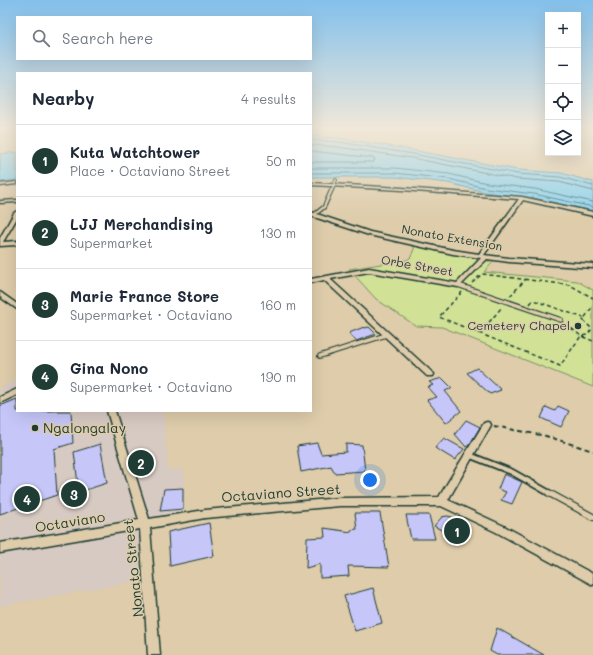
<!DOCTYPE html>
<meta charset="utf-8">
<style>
body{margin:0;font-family:Mali,sans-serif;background:#f6f6f7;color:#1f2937}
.controls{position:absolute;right:12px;top:12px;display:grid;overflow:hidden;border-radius:0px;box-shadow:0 4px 16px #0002}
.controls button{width:36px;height:36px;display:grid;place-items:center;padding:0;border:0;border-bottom:1px solid #e0e1e3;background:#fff;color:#1f2937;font:20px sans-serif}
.you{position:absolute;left:370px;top:480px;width:14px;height:14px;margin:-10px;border:3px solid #fff;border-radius:50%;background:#1a73e8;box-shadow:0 0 0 6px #1a73e833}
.badge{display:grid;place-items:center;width:26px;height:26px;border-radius:50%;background:#1f3d34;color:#fff;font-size:13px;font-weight:700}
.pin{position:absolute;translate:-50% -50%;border:2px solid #fff;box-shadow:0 1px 4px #0006}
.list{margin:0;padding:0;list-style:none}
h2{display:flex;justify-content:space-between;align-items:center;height:52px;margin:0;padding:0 16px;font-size:17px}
h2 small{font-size:13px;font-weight:400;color:#747a83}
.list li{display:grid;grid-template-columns:26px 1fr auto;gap:12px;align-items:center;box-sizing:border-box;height:72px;padding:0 16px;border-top:1px solid #e0e1e3}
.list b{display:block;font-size:15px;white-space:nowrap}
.list p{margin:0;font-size:13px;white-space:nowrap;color:#747a83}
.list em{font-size:13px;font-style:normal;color:#747a83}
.icon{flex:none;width:22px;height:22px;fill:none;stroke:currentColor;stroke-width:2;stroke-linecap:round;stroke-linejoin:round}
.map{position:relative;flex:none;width:593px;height:655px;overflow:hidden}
.search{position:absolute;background:#fff;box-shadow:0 4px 16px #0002;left:16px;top:16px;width:296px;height:44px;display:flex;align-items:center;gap:10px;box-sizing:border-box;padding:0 14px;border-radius:0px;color:#747a83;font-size:15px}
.panel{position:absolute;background:#fff;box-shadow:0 4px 16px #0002;left:16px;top:72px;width:296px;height:340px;border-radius:0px}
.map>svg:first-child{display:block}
</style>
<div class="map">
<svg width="593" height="655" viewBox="0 0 593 655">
<rect width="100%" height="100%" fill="#deccaa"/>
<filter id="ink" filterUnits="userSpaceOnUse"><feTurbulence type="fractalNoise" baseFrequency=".025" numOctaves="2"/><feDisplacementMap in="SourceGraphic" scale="8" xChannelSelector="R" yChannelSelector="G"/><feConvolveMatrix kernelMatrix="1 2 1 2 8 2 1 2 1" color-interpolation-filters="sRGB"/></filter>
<g filter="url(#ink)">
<!-- built -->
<path fill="#d7cac2" d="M17 380V411H163L168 470 184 469 183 516 148 530 137 581 0 606V385L3 387Z"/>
<!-- green -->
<path fill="#d1e296" stroke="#789065" d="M415 246 493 262 484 272 577 281 593 290V387L442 327 416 326 376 299 349 269 407 260 411 257Z"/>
<!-- water -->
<path fill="#8dd3ef" stroke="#6197a4" d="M311 136 339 138 401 148 518 170 561 173 593 182V211L534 198 485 192 448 183 395 177H311Z
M17 152V180L0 182V154Z"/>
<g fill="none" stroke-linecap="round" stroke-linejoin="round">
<!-- shore -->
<path stroke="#4b797f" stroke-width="1" d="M311 140 339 142 413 154 518 174 560 177 593 186
M311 145 338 147 412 158 517 179 559 182 593 191
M311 151 374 158 375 160 373 162H311
M311 168H395L449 174 487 183 535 189 593 202
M311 173H395L449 179 486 188 534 194 593 207"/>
</g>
<!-- building -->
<path fill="#c6c6f9" stroke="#1f3d34" d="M364 327 365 328 369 327 376 334 356 341 349 333Z
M477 368 501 390 490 394 467 373Z
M442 378 452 388 445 391 461 411 446 423 427 400 437 397 428 387 433 385 429 382Z
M17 399V411H71L73 443 54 449 57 495 0 514V406Z
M558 406 569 411 561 427 541 418 546 407 555 411Z
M466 420 480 427 470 444 466 447 455 434Z
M444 438 464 449 455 460 435 448Z
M317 443 321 454 346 452V444L362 445 365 471 335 473 331 466 301 472 297 446Z
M100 444 107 483 79 492 74 452Z
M504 474 522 482 512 504 501 500 506 492 498 489Z
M183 488V509L160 511 164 489Z
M355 513H380L389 567 348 566 349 576 320 578V564L306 568 307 538 325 537 324 528 351 532V530L357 529Z
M406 515H429L435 539H411Z
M447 516 452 517 459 523 460 528 455 534 447 533 434 526 442 517Z
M209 523 214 556 170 566 168 532Z
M373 588 382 623 355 631 344 596Z
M497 628 544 655H497L490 651Z"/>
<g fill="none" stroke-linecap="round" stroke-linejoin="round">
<defs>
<path id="service-far4" d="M332 190 336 180"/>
<path id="service-far3" d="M314 215 324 207 332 189"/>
<path id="service-far2" d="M458 285 561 320
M320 356 386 335"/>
<path id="service-far1" d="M469 455 512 472 551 494"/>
<path id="service" d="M549 493 593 517"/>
<path id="minor" d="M17 182V184L0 186V184Z
M311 183 402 188 522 197 593 212V216L523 200 484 255 509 258 593 264V268L509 262 487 259 460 286 458 287 369 272 330 279 434 374 433 376H427L324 280 311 283V279L369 268 457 283 481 258 453 254 369 235 311 216V212L370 232 453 250 479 254 519 199 402 190 311 185Z
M17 200V202L0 203V201Z
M17 211V218L3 242 17 241V245L0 246V238L14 213Z
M0 292 17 304V309L0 297Z
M17 389V395L0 403V397Z
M107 411H115L149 519 205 510 340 498 439 497 484 423 487 422 490 423 491 425 448 500 504 526 593 574V585L496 532 441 506H340L205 518 150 528 160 655H148L140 529 0 553V543L139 520Z"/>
</defs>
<!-- service-far4 casing -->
<use href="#service-far4" stroke="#1f3d34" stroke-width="4"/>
<!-- service-far3 casing -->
<use href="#service-far3" stroke="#1f3d34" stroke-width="5"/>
<!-- service-far2 casing -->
<use href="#service-far2" stroke="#1f3d34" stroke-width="6"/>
<!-- service-far1 casing -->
<use href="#service-far1" stroke="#1f3d34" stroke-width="8"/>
<!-- service casing -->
<use href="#service" stroke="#1f3d34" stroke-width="8"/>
<!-- minor casing -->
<use href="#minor" stroke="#1f3d34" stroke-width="3"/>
<!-- path-far1 -->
<path stroke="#1f3d34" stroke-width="1.5" stroke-dasharray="4 3" stroke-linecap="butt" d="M472 283 482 274 570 285 593 298
M462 292 439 317 560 366 581 336 587 335 592 329 583 320 593 306
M510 296 525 280
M530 304 533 300 584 318
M566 324 581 336 593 341
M480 333 502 307"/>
<!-- path -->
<path stroke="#1f3d34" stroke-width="2" stroke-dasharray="5 3.5" stroke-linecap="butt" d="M494 426 546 436 593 451"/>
<!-- service-far4 -->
<use href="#service-far4" stroke="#deccaa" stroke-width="2"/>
<!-- service-far3 -->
<use href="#service-far3" stroke="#deccaa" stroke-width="2.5"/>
<!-- service-far2 -->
<use href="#service-far2" stroke="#deccaa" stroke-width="3.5"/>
<!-- service-far1 -->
<use href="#service-far1" stroke="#deccaa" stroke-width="4.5"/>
<!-- service -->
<use href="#service" stroke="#deccaa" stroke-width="5.5"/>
<!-- minor -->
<use href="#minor" fill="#deccaa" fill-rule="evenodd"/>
</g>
</g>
<!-- sky -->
<linearGradient id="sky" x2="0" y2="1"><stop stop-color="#83c0eb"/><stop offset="0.58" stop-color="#f0e8d9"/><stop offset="1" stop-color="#f0e8d9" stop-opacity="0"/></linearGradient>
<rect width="593" height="220" fill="url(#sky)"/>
<!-- markers -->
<g fill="#1f3d34" stroke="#deccaa" stroke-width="1.5">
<circle cx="578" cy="326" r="4"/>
<circle cx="35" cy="428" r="4"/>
</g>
<g text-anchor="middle" stroke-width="3" stroke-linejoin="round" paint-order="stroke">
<!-- street labels -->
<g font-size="12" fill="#1f3d34" stroke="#deccaa">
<text transform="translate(452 238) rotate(10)" y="4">Nonato Extension</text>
<text transform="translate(417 266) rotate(10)" y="4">Orbe Street</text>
</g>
<!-- poi labels -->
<g font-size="12" fill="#1f3d34" stroke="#deccaa" text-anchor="end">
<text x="570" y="330">Cemetery Chapel</text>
</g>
<!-- near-poi labels -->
<g font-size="14" fill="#1f3d34" stroke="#deccaa" text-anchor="start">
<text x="43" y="433">Ngalongalay</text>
</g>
<!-- near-street labels -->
<g font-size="14" fill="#1f3d34" stroke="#deccaa">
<text transform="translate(281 493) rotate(-4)" y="5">Octaviano Street</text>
<text transform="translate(70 522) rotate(-9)" y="5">Octaviano</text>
<text transform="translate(133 568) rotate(-96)" y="5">Nonato Street</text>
</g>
</g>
</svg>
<div class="controls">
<button>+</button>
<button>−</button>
<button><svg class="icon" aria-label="locate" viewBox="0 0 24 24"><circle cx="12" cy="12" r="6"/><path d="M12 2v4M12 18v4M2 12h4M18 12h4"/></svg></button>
<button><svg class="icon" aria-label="layers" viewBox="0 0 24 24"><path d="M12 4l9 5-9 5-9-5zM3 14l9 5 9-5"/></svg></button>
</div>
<div class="you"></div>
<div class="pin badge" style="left:457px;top:531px">1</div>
<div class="pin badge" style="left:141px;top:463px">2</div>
<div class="pin badge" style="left:74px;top:494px">3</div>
<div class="pin badge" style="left:27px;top:499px">4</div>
<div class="search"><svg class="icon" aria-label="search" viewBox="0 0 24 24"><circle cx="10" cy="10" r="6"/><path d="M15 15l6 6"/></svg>Search here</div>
<section class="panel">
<h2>Nearby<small>4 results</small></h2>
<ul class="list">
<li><span class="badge">1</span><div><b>Kuta Watchtower</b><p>Place · Octaviano Street</p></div><em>50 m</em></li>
<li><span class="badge">2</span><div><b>LJJ Merchandising</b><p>Supermarket</p></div><em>130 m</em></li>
<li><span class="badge">3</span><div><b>Marie France Store</b><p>Supermarket · Octaviano</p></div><em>160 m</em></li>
<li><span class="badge">4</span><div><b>Gina Nono</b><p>Supermarket · Octaviano</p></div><em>190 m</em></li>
</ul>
</section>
</div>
